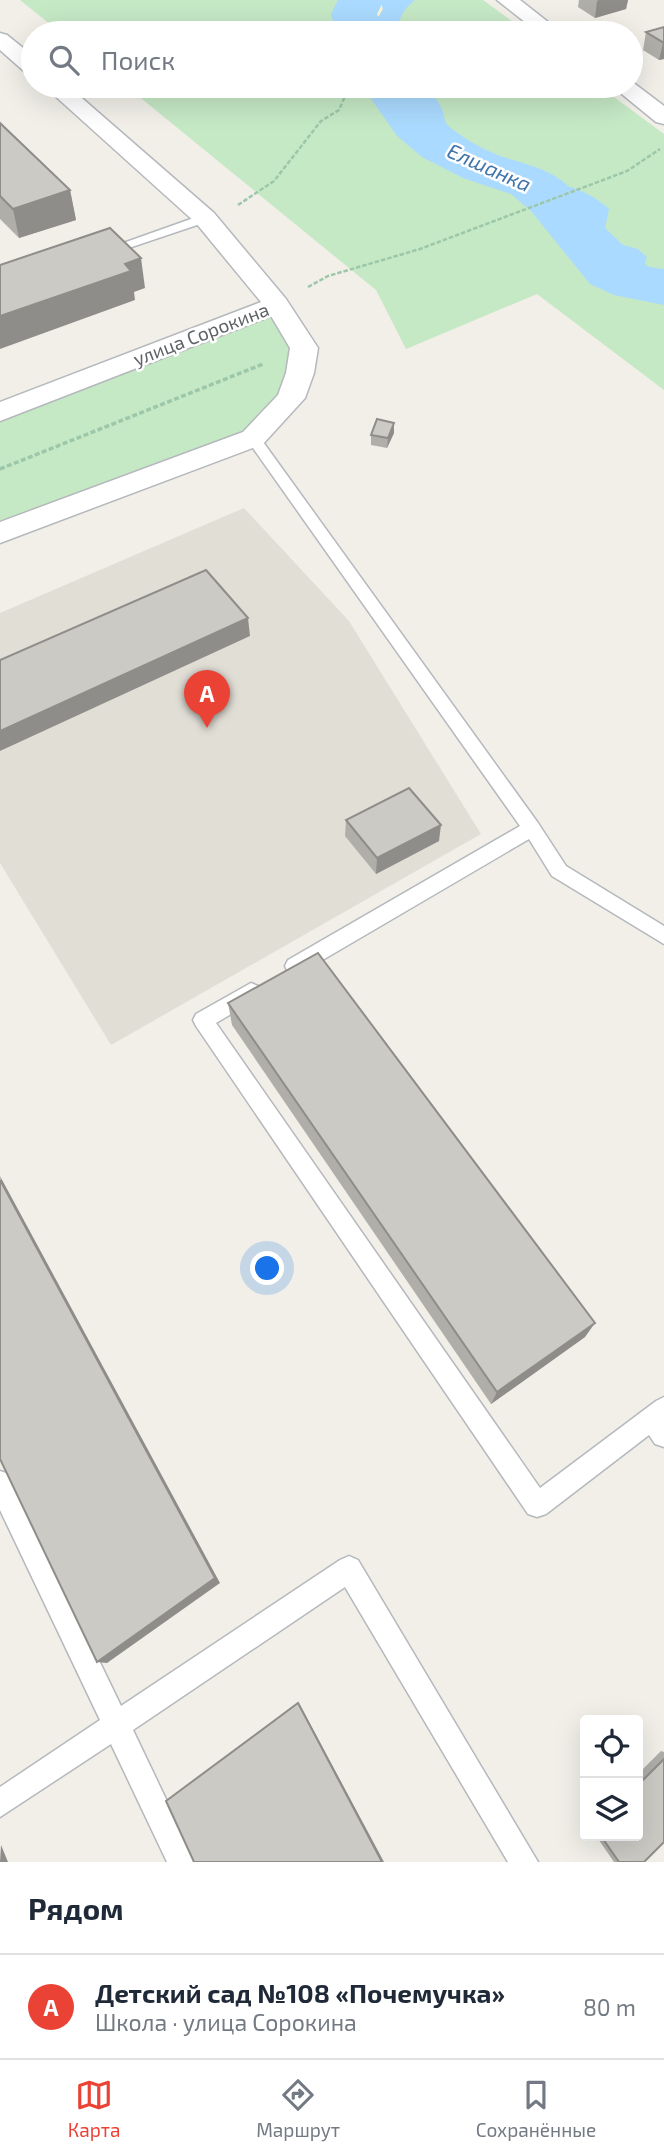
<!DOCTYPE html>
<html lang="ru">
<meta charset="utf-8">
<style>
body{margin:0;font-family:"Exo 2",sans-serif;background:#f6f6f7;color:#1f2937}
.controls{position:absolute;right:21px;bottom:21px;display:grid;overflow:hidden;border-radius:7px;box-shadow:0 7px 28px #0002}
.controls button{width:63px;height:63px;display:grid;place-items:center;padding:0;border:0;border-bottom:2px solid #e0e1e3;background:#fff;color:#1f2937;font:35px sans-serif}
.you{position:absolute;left:268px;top:1269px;width:24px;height:24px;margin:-18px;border:5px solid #fff;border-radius:50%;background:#1a73e8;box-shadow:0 0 0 10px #1a73e833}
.badge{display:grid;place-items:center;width:46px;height:46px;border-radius:50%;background:#ea4335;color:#fff;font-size:23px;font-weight:700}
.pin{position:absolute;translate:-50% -58px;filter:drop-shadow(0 2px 4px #0008)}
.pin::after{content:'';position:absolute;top:37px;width:24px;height:21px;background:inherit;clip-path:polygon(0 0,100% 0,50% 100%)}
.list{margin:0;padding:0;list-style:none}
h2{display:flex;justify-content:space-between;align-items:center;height:91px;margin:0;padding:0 28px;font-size:30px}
h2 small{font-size:23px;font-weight:400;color:#747a83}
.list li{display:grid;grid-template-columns:46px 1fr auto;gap:21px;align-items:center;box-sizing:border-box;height:105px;padding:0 28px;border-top:2px solid #e0e1e3}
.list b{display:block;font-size:26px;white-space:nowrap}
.list p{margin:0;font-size:23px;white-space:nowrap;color:#747a83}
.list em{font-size:23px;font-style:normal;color:#747a83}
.icon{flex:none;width:38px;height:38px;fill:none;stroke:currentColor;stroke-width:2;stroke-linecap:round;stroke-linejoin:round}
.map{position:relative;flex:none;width:664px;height:1862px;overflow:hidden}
.search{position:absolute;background:#fff;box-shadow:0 7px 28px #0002;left:21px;right:21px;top:21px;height:77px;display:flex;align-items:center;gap:18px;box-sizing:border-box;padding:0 24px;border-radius:38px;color:#747a83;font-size:26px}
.sheet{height:196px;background:#fff}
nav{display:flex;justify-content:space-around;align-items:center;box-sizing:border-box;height:98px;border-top:2px solid #e0e1e3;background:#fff;font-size:19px;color:#747a83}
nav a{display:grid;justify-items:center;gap:4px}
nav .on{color:#ea4335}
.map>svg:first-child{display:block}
</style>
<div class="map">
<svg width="664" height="1862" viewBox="0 0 664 1862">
<rect width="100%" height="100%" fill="#f1efe8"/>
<!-- education -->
<path fill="#e1ded6" d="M244 508 349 621 481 834 111 1045 0 863V613Z"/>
<!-- green -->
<path fill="#c5e8c5" d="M20 0H483L528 33H61Z
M126 86H599L664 134V390L537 294 406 349 376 290Z
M277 305 300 373 253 438 0 533V412Z"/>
<!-- sand -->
<path fill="#fbf3d9" d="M354 0H380L383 9 379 16 360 28 362 33H335L333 30 342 24Z"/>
<!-- water -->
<path fill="#aadaff" d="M380 0H415C403 9 398 19 398 33H362L360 28 379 16 383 9Z
M383 86H427C432 93 438 101 442 109 444 114 444 120 447 125 456 141 500 170 518 174 551 182 583 185 609 209L605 228 623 245 638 249 647 257 645 263 650 271 649 281C612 281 595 254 568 234L569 217C557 210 546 199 533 193 524 188 512 188 502 183 476 171 420 136 412 109L396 101Z"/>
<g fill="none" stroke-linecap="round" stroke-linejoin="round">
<!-- river -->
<path fill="#aadaff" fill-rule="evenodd" d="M338 0H384L377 14 384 33H336L331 14Z
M362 86H412C437 120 463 142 503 157 528 165 551 169 570 188 588 206 615 249 633 261 643 266 653 268 664 269V305L614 295 590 284 531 211 511 194 463 178 422 157 397 136Z"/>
<defs>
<path id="lane" d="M205 214 209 215V221L108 255H100L98 252Z
M253 433 258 435 538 823 566 866 664 926V944L552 876 529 839 302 972 295 974 288 972 285 966 288 960 520 826 248 441 246 438 248 435Z
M251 983 258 986 261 992 258 998 216 1023 540 1488 656 1401 664 1397V1447L655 1444 649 1435 546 1514 537 1517 528 1514 196 1026 193 1020 196 1014Z
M0 1471 9 1474 121 1706 340 1560 349 1556 358 1560 538 1862H508L345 1587 133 1730 196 1862H167L111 1744 0 1817V1787L100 1720 0 1510Z"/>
<path id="street" d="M497 0H520L562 33H539Z
M0 33 7 35 33 56V73L25 72 0 50Z
M631 81 664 106V124L656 122 612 86H631Z
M44 86H68L214 213 286 299 318 348 314 373 305 398 263 444 0 543V522L243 432 278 395 286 373 290 348 271 316 0 421V402L261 302 196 223Z"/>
</defs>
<!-- lane casing -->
<use href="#lane" stroke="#b5b8bc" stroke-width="3"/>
<!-- street casing -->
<use href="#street" stroke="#b5b8bc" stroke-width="3"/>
<!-- path-far1 -->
<path stroke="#9cc7a9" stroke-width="2.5" stroke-dasharray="4.5 2" stroke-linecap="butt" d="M238 205 274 181 321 121 339 110 345 96V86
M308 287 328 276 420 249 627 171 660 149"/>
<!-- path -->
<path stroke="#9cc7a9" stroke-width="3.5" stroke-dasharray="5 2.5" stroke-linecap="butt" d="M0 469 263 364"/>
<!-- lane -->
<use href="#lane" fill="#fff" fill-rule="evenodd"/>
<!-- street -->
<use href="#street" fill="#fff" fill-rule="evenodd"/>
</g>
<!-- wall -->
<path fill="#afaea9" d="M579 0H628L626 9 595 18 578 7Z
M664 27V59L659 60 643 50 646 32Z
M0 123 70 190 76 220 19 238 0 219Z
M394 433 387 448 371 445V435Z
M346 820 439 841 376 874 345 836Z
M228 1003 585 1337 491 1404 232 1025Z
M661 1751 664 1752V1842L644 1862H614L596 1836H638V1774Z"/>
<!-- shaded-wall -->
<path fill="#8f8d8a" d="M599 0H628L626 9 595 18 597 1Z
M663 43H664V59L659 60Z
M70 190 76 220 19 238 13 209Z
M141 258 145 288 134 292 135 300 0 349V316L125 264Z
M394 423V433L387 448 388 438Z
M248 618 250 636 0 751V731Z
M441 825 439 841 376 874 377 858Z
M0 1176 220 1583 107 1663 97 1662Z
M595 1323 585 1337 491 1404 497 1392Z
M298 1703H299L384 1862H382Z
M1 1845 8 1862H0Z"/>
<!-- building -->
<path fill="#cccac5" stroke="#8f8d8a" stroke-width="2" d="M664 27V43L646 32Z
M0 123 70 190 13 209 0 196Z
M110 228 141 258 125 264 131 271 0 316V265Z
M377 419 394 423 388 438 371 435Z
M206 570 248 618 0 731V660Z
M409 788 441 825 377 858 346 820Z
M318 953 595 1323 497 1392 228 1003Z
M0 1180 215 1578 97 1662 0 1459Z
M298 1703 382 1862H194L166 1801Z
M664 1759V1842L644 1862H619L601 1836H638V1785Z"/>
<g text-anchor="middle" stroke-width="5" stroke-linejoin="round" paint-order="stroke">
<!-- far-street labels -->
<g font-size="19" fill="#5f6368" stroke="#fff">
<text transform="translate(201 334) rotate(-21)" y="7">улица Сорокина</text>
</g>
<!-- far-water labels -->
<g font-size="21" font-style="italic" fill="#4174aa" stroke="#fff">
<text transform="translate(489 168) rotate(24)" y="7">Елшанка</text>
</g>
</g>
</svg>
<div class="controls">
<button><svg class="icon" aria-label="locate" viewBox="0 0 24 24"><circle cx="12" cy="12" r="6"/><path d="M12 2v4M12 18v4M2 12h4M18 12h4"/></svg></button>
<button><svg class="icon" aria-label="layers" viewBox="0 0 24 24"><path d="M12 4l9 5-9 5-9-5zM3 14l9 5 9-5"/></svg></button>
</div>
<div class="you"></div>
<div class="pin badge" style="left:207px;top:728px">A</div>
<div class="search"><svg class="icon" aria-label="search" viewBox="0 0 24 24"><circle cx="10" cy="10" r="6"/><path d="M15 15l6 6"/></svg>Поиск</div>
</div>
<section class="sheet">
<h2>Рядом<small></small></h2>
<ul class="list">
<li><span class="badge">A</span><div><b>Детский сад №108 «Почемучка»</b><p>Школа · улица Сорокина</p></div><em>80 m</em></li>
</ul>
</section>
<nav>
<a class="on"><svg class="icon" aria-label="map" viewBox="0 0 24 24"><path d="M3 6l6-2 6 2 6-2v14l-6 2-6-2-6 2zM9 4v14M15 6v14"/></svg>Карта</a>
<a><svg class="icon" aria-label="directions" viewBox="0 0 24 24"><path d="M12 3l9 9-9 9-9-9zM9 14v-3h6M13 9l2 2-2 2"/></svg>Маршрут</a>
<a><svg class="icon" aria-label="saved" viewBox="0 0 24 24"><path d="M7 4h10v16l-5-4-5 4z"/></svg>Сохранённые</a>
</nav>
